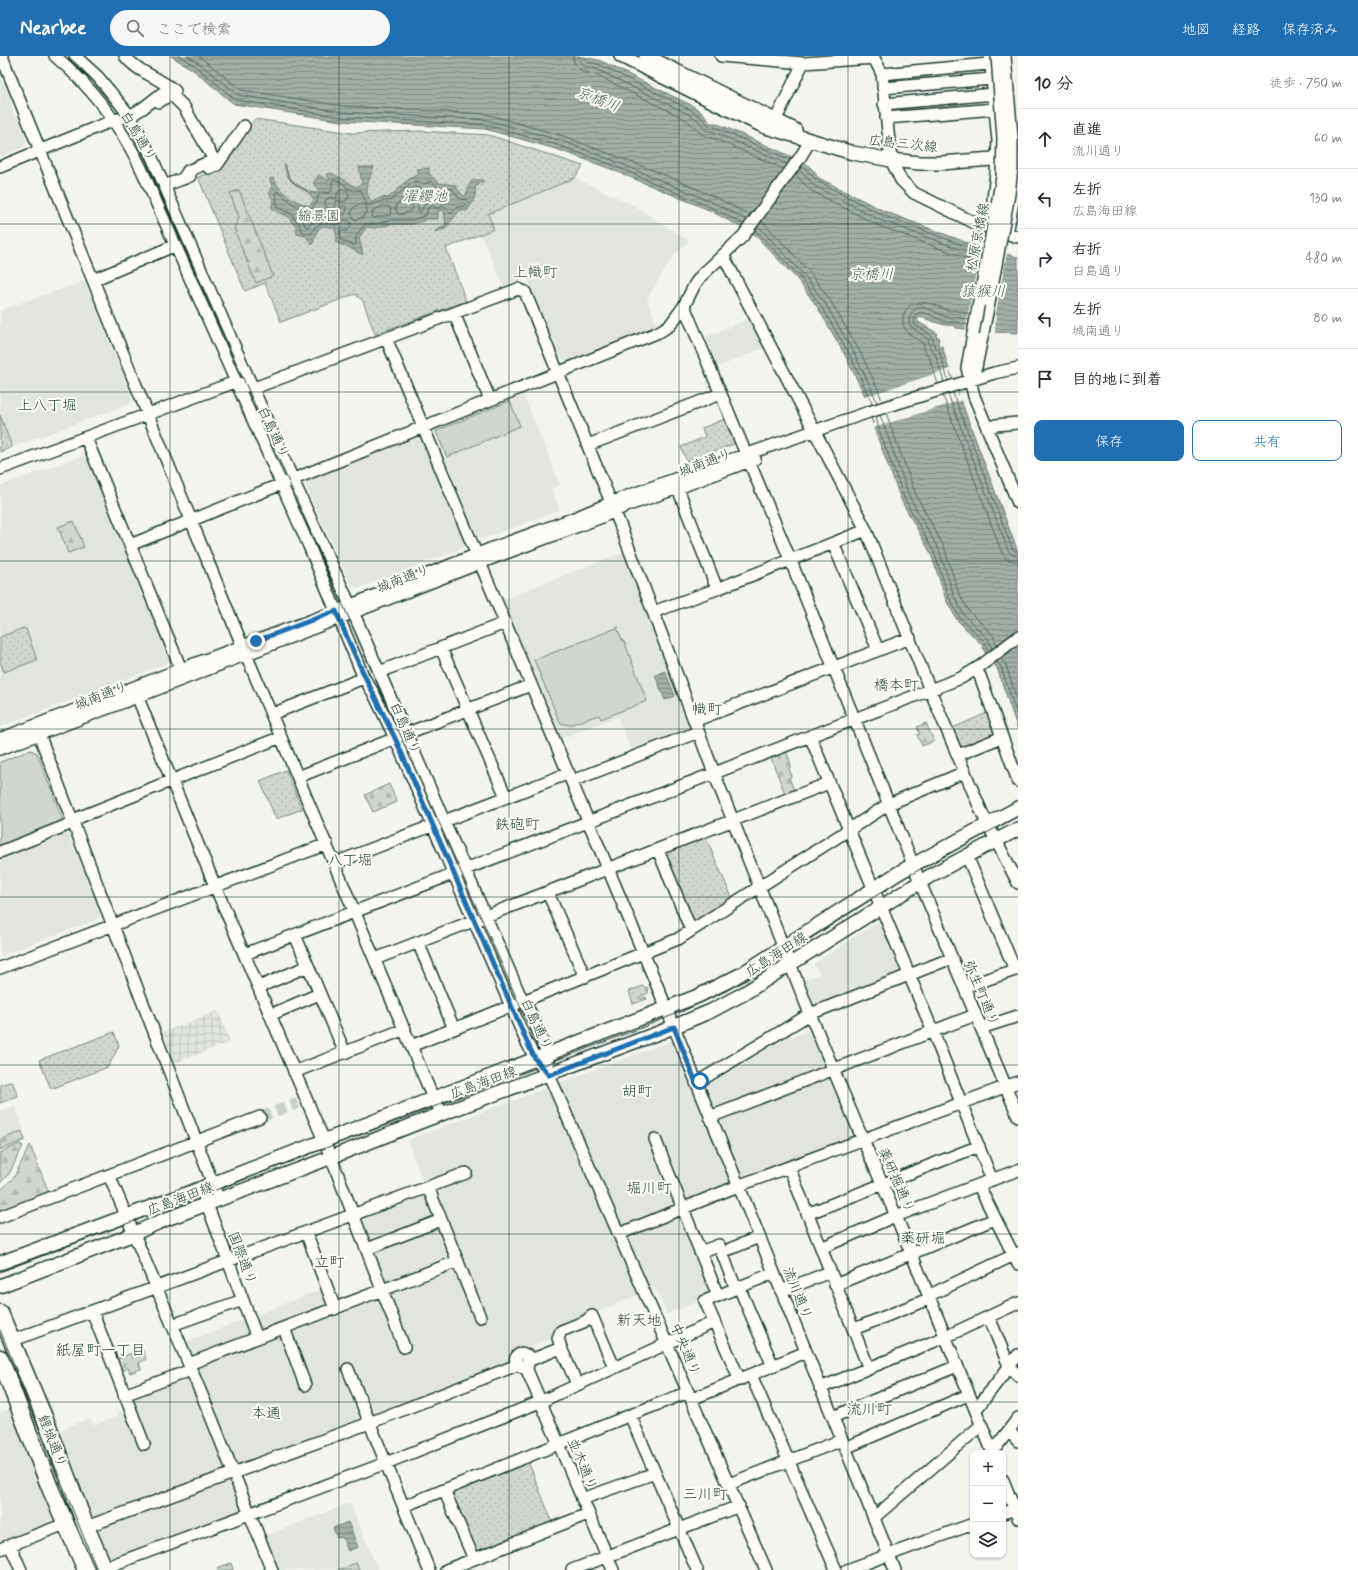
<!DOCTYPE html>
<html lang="ja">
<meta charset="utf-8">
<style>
body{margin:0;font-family:Mynerve,"Klee One",sans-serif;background:#f7f7f7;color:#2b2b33}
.controls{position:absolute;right:12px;bottom:12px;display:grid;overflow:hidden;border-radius:8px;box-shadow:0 1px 3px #0004}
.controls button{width:36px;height:36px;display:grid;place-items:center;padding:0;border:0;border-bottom:1px solid #e1e1e2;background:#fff;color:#2b2b33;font:20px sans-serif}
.stop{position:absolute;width:12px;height:12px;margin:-9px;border:3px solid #1f6fb2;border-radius:50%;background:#fff}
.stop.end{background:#1f6fb2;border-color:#fff;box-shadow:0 1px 4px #0008}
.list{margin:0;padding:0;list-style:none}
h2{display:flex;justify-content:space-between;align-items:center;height:52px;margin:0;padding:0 16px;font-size:17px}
h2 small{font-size:13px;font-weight:400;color:#7c7c81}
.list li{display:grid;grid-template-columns:26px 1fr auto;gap:12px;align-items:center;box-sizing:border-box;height:60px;padding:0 16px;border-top:1px solid #e1e1e2}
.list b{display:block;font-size:15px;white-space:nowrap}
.list p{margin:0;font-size:13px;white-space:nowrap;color:#7c7c81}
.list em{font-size:13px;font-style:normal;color:#7c7c81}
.actions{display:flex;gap:8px;padding:12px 16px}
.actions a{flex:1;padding:9px 0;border:1px solid #1f6fb2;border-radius:8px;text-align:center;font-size:14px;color:#1f6fb2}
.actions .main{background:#1f6fb2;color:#fff}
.icon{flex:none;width:22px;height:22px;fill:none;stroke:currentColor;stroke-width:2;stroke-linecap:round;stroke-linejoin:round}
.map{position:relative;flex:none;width:1018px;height:1514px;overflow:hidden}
header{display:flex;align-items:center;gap:24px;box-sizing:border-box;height:56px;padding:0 20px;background:#1f6fb2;color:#fff}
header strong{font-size:19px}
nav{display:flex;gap:22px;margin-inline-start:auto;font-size:14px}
.search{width:280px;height:36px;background:#f7f7f7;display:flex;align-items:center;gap:10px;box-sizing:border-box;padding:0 14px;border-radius:22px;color:#7c7c81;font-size:15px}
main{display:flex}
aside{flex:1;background:#fff}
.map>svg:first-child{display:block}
</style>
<header>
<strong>Nearbee</strong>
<div class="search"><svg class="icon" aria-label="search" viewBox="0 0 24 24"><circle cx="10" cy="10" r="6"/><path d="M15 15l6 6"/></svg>ここで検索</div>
<nav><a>地図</a><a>経路</a><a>保存済み</a></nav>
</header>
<main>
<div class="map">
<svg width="1018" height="1514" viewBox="0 0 1018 1514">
<defs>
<pattern id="industrial-grid" width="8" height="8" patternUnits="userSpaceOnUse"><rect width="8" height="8" fill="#e2e5df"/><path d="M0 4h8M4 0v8" fill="none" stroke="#c1c5c0"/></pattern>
<pattern id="green-dots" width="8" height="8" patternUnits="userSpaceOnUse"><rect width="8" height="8" fill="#d1d6d1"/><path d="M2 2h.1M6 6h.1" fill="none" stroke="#b3b9b4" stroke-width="1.8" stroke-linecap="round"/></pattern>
<pattern id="forest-firs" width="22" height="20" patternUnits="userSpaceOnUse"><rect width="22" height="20" fill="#d1d6d1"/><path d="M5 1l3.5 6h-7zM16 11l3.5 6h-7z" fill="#b3b9b4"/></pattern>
<pattern id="cemetery-stones" width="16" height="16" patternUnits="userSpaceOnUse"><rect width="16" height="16" fill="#d1d6d1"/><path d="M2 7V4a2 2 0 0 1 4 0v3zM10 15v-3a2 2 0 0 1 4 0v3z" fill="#b3b9b4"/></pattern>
<pattern id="water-rules" width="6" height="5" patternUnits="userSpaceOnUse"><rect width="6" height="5" fill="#a3aea7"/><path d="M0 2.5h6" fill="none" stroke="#848f89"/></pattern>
</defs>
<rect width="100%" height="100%" fill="#f4f4ef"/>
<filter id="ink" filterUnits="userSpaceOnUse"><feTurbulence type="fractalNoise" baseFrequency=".025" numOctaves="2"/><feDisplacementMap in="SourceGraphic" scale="8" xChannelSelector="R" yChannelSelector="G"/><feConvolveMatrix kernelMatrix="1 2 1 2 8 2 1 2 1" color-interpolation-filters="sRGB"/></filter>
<g filter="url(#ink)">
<!-- built -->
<path fill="#e2e5df" d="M0 19 12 47 11 50 15 61 18 62 27 85 24 91 0 101Z
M575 122 633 149 689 185 672 202 647 243 657 270 567 306 561 303 527 222 504 231 481 179 494 173 488 158Z
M85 225 132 342 130 348 12 391 0 359V254Z
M750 262 766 291 718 311 706 281Z
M523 337 560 429 551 433 560 454 483 483 477 481 434 376 435 373Z
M419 380 422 381 465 487 463 492 359 532 351 529 304 427 306 424Z
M82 400 88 402 170 602 168 607 0 671V430Z
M624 496 690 670 688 674 632 696 617 661 560 683 501 544Z
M63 774 68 777 100 857 98 863 0 900V799Z
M878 866 883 867 902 914 900 919 818 952 814 950 804 924 820 918 813 908Z
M815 972 861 1083 682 1152 716 1239 667 1258 655 1232 559 1272 555 1281 531 1290 534 1298 231 1416 246 1457 110 1507 89 1458 0 1492V1357L46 1337 61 1374 90 1362 94 1369 118 1360 117 1357 127 1353 122 1340 189 1316 178 1289 325 1232 332 1252 384 1233 356 1159 426 1134 407 1084 676 983 695 1029 789 974 792 981Z
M15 1049 24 1074 0 1083V1055Z
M350 1447 378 1514H278L264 1480Z"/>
<!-- industrial -->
<path fill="url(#industrial-grid)" d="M218 955 230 986 174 1007 163 976Z"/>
<!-- green -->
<path fill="url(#green-dots)" stroke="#788a82" d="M255 63 352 77 420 75 489 79 583 110 575 122 488 158 494 173 446 192 466 245 375 278 363 245 355 238 281 266 265 227 245 235 198 121 221 111Z
M0 359 12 391 0 396Z
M727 362 736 384 734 388 687 406 681 391 705 381 702 372Z
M23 572 26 573 37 604 4 616 0 605V581Z
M989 656 996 677 994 681 965 693 960 691 953 672Z
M286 714 302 753 276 763 260 725Z
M705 780 733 844 695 868 691 867 663 798 665 796Z
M643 930 644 932 647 931 648 937 640 941 641 943 646 941 647 943 633 948 629 935Z
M114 976 119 990 108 1011 51 1033 39 1004Z
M12 1025 18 1040 0 1047V1029Z
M528 1405 553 1468 477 1497 450 1439 452 1435Z"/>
<!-- forest -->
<path fill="url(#forest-firs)" stroke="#788a82" d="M239 134 273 220 256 227 234 173 239 162 230 137Z
M74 465 84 491 68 497 58 471Z
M22 1075 25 1084 0 1094V1084Z
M19 1088 22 1089 23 1090 9 1118 0 1127V1097Z
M30 1089 49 1137 0 1156V1135L14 1121Z"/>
<!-- cemetery -->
<path fill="url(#cemetery-stones)" stroke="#788a82" d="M926 667 934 685 922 690 917 679 920 678 917 671Z
M786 694 791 709 789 713 792 720 789 722 795 736 786 740 770 700Z
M389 728 397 746 373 756 365 739Z
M142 1293 146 1303 139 1307 141 1313 130 1317 128 1312 119 1315 115 1304Z
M231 1507 233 1514H218L217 1512Z"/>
<!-- pitch -->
<path fill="#d1d6d1" stroke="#788a82" d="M510 345 520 370 447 401 436 375Z
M619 571 617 572 623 586 624 585 647 645 601 663 599 659 569 669 560 667 534 604Z
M31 694 37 697 63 764 62 768 0 792V706Z
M356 1507 359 1514H338Z"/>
<!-- water -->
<path fill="url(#water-rules)" stroke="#6e8179" d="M171 0H577L599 4 693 50 704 58 710 67H716L806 107 815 116 817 121 884 155 981 192 1018 201V277L990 276 956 272 955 269C943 271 932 264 919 261L917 265 937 277 936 280 939 281 938 289 942 290 949 313 1018 496V674L997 612 986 599 982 589 957 564 946 544 931 498 902 446 875 375 865 340 846 301 818 252 797 223 754 178 709 154 608 112 559 94 485 73 341 65 234 48 193 14Z
M359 111H374C370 122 362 136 372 146L382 141 388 142C396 136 402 127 411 122 414 120 416 121 419 117L416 113 429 112V118L439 127 455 129 463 140 466 139 469 129 473 124H483V126L475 131C477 141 472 147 467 155L460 154 445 173 435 176V175L446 169 444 154 438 155V163H427L414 168H391L375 172 366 171 359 182 363 199 348 191 335 186 337 182 335 172 323 170 318 173 312 189 306 180 297 178 296 169 292 167 289 161 273 154 272 150 273 143 269 137 272 131 270 122 274 123C281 138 294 145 309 150L314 144 307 135 315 137 320 135 313 127 319 119 327 124H330L326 119 331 117 343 123 355 131 362 128Z
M665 615 675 640 665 644 655 619Z
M348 1466 358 1491 348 1495 342 1481 337 1482 333 1472Z"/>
<!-- pier -->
<path fill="#f4f4ef" d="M981 190 1007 197 996 257 995 278 965 274Z
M950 313V318L959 340H961L962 344 873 372 872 369 874 367 863 341Z"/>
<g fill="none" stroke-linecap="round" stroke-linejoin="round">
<!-- shore -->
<path stroke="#546a62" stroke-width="1" d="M179 0 195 10 236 44 341 61 486 69 560 90 610 108 710 151 744 168
M188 0 199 7 238 39 342 56 487 64 562 85 612 104 712 146 747 164
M199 0 241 34 343 50 486 58 563 80 665 119 715 141 750 159
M573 0C573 13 583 16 594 18L685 63C695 70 700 81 713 82L784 113
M579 0C579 10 587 11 596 13L688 58 698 64 706 74 714 76 787 108
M584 0 587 6 598 8 691 54 701 61 709 70 715 71 790 104
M802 110 811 118 816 124 882 159 981 196
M799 114 807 121 813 129 880 164 981 201
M796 119 810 134 877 169 979 207
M334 124 341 126 347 131 348 133 354 135 361 134 367 149H372L382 145H390L415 125 424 128 431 125 437 131 438 137 441 140 446 139 449 133H452L460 143 467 144 468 146 465 150 457 151 451 158 445 150 437 152 432 150 428 152 426 159 413 164H391L375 168H365L356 180V188L354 190 341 184 340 175H347L351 171V167L348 164H343L338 169 322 167 315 171 312 177 310 178 301 175 299 167 295 164 292 158 276 151 277 143 275 137 277 135C288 142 295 154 311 153L317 146 318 140 323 136 328 137 332 135V127Z
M415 131 424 133 431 132 435 143 434 145 426 147 420 156 418 155C419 146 416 142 410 136Z
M342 134H347L349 139 348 143 344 146 337 144 334 152 330 153 326 151 325 147 326 143 331 141 336 143 338 136Z
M406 142 411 144 413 152C410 156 403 159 398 158L396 154V149Z
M358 149H366L367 156 363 161 356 164 353 162 351 157 353 152Z
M345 150 347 153 345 158 336 163 321 162 312 166 308 171 305 170 303 165 298 159 300 156 312 158 320 152C327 159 335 160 341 151Z
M383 150 390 151 391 159 372 162 373 155Z
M762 165 808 214 830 244 859 294 878 333 882 345
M758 170 803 218 825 247 854 297 873 336 877 347
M755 174 800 221 821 250 850 299 868 338 872 348
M948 324 939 294 934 290C934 277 925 276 915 269L914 264 916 258C926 253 937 264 946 266 949 267 953 265 956 266 960 267 963 268 968 269
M944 326 935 298 930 292 928 283 910 270C908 265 909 262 911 258 918 243 938 259 948 261 951 262 954 260 957 261 961 262 965 263 969 264
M938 328 929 301 925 295 923 287C914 282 901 275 903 262 906 244 923 244 937 250 941 251 945 254 949 255 952 255 955 254 958 255 962 256 966 257 970 258
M953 337 1012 492 1015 495H1018
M948 338 1008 494 1012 499 1018 500
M943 340 1002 497 1008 504 1018 506
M886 357 916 439 944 491 959 538 969 555 993 579 997 589
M880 359 910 442 939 494 954 540 964 559 988 583 992 593
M876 361 879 374 905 444 934 496 949 542 960 562 985 586 988 596
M1001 603 1006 609 1018 647
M997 606 1001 611 1018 662"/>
<!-- stream -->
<path stroke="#6e8179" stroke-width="2" d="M285 109C288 125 293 127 307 135"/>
<!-- minor-tunnel -->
<path stroke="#c9cfca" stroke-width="11" stroke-dasharray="11 5.5" stroke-linecap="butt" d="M260 1061 298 1047"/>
<defs>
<path id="minor" d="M2 0 6 11 242 589 433 1042 443 1058
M55 0C92 31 120 69 141 112L309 490 364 622 374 638 395 682 526 985 536 1004 549 1019 766 1514
M75 0 98 21 130 60 152 102 293 424 350 549 519 937 530 956 548 999V1006
M125 0C138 17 159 21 175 35
M721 0 803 7 874 2 882 18 891 104 901 124 914 137 979 169 1018 181
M990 0 998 85 996 117 993 143
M882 18 999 7
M883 32 992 23
M159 46 168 40H173L184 51 213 102 211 105 188 115 183 123
M884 48 994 38
M886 62 995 53
M776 63 803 7
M0 111 114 64 130 60 143 52 170 31
M209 112 217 109 244 70
M164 130 190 120
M1007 178 1017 124V98
M723 199 866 474 930 634 983 759 1018 827
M93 224 176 189
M684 250 790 503 920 826 1018 1060
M454 257 490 344
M973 278 967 312 974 340 1018 447
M386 282 663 944 895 1514
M970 324 976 311 989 247
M987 372 996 369 1018 367
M86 382 181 613
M588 389 720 338
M0 413 235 326 254 332 518 233 525 236 619 466 714 717 810 958 863 1084 896 1160 993 1397
M675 425 717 533
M833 487 878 594
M130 489 659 276 670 269 676 261 684 250 695 228 701 220 743 180 801 100 810 85
M653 556 717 533 866 474
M441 592 506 741
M976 614 980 620 1018 725
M379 616 505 567
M135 635 215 830 331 1101 404 1291
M272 658 364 622
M694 665 910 582
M37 673 219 1144
M810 680 933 976 992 1124
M0 683 181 613 336 555 490 493 572 463 622 442 675 423 869 356 994 317 1018 312
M0 693 137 641 493 502 602 461 626 450 678 432 755 403
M958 699 1002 681
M298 721 413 675 531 629
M572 725 698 676
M658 794 691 874
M0 796 65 770 80 761 281 681
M967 800 1015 914
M335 807 569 717
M548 837 585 921
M295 879 345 997
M418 886 454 973
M245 898 961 622 979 611 1018 581
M375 903 829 727
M0 912 327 788
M259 931 308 910
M964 931 1018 913
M270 959 319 938
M981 972 1018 960
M411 990 678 883 889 748 965 716
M294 1016 405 973
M696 1027 810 958 952 902
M710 1061 975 959
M655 1083 718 1240
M789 1111 869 1313
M109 1119 212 1363 272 1514
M979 1130 1018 1208
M428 1131 480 1261
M201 1132 257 1282
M807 1158 979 1090
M0 1161 260 1061
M306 1176 335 1253
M619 1178 743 1128 1018 1026
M821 1192 893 1161 1018 1114
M367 1193 441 1164
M730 1193 759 1181
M700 1196 719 1189 736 1233
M835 1229 995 1163
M739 1231 773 1310
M781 1235 830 1216
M92 1255 144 1388
M989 1261 1009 1310 1018 1320
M172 1269 243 1244
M284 1272 305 1329
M854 1273 926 1244 932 1238 1018 1197
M11 1285 466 1117
M561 1292 558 1282 561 1275 586 1265 592 1260 614 1311
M522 1297 528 1300V1307L527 1314C520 1310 508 1303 522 1297Z
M528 1305 561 1292 577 1328
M189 1308 458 1205
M348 1313 429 1514
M527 1314 613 1514
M751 1319 836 1514
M740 1324 705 1245 774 1217
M820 1332 945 1281 1018 1247
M124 1339 191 1314
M692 1343 806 1296
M975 1353 978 1351 1018 1299
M630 1359 697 1514
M833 1361 957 1310
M1009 1375 1018 1385
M845 1392 968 1339
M991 1393 997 1390 1018 1362
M1003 1424 1018 1462
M729 1428 842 1384
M444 1434 474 1503
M582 1443 655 1417
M404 1450 688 1336
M1003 1457 1018 1452
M873 1460 877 1459 978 1372 982 1370
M86 1471 364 1369 517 1309
M10 1489 21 1514
M0 1493 65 1468
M104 1512 386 1407 540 1346 714 1266
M446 1514 588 1458
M572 1514 739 1450
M847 1514 973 1468"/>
<path id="major" d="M621 0 763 70 853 97 891 104 919 107H941L1018 101
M646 0 795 74
M0 1207 194 1135 698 940 740 919 900 816 1018 752
M0 1230 126 1181 164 1164 319 1106 425 1064 661 976 711 955 743 938 933 818 1018 773"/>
<path id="highway" d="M0 1257 49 1373 86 1471 105 1514
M0 1302 50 1432 86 1514"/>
</defs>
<!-- minor casing -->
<use href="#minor" stroke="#1f3d34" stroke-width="14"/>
<!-- major casing -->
<use href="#major" stroke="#1f3d34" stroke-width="16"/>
<!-- highway casing -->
<use href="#highway" stroke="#1f3d34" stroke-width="19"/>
<!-- minor -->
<use href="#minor" stroke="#fdfcf7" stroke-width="11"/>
<!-- major -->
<use href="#major" stroke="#fdfcf7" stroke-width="13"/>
<!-- highway -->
<use href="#highway" stroke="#fdfcf7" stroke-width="16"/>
<!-- tram -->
<path stroke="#1f3d34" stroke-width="1" d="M68 0C100 28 126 62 145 100L528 968
M0 1216 641 972 683 955 726 935 904 822 1018 760
M0 1274 97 1514"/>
<defs>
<path id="minor-bridge" d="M989 247 1009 138 1012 112V81L1005 0
M973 278 1002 121 1003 82 997 0"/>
</defs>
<!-- minor-bridge casing -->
<use href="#minor-bridge" stroke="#1f3d34" stroke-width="14" stroke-linecap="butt"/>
<!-- minor-bridge -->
<use href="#minor-bridge" stroke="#fdfcf7" stroke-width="11"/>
</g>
</g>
<g fill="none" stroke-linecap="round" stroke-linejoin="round" filter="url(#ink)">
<!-- route -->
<path stroke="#1f6fb2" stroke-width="5" d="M256 585 336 555C353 598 374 640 395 682L531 995 536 1004 549 1019 674 971 696 1027 700 1025"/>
</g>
<!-- grid -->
<path fill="none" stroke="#1f3d34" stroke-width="1" stroke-opacity="0.55" d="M170 0V1514M339 0V1514M509 0V1514M679 0V1514M848 0V1514M0 168H1018M0 336H1018M0 505H1018M0 673H1018M0 841H1018M0 1009H1018M0 1178H1018M0 1346H1018"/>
<g text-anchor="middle" stroke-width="4" stroke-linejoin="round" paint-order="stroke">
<!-- street labels -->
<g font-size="14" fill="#1f3d34" stroke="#fdfcf7">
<text transform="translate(139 80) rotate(59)" y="5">白島通り</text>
<text transform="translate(903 87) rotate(6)" y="5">広島三次線</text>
<text transform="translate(977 181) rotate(-79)" y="5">松原京橋線</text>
<text transform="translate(274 376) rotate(65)" y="5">白島通り</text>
<text transform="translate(705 406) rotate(-21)" y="5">城南通り</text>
<text transform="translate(403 522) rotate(-21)" y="5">城南通り</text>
<text transform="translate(101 639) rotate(-21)" y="5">城南通り</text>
<text transform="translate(406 672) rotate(66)" y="5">白島通り</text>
<text transform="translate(776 898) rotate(-33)" y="5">広島海田線</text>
<text transform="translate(982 937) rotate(67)" y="5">弥生町通り</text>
<text transform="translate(537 968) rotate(65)" y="5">白島通り</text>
<text transform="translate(483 1026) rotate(-20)" y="5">広島海田線</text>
<text transform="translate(897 1124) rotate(66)" y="5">薬研掘通り</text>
<text transform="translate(180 1142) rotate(-21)" y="5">広島海田線</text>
<text transform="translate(243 1202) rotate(69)" y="5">国際通り</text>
<text transform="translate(798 1237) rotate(68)" y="5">流川通り</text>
<text transform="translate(686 1293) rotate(67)" y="5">中央通り</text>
<text transform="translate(53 1385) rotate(68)" y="5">鯉城通り</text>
<text transform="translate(583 1408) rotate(67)" y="5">並木通り</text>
</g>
<!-- park labels -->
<g font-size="14" fill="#435c53" stroke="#fdfcf7">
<text x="319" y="164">縮景園</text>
</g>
<!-- water labels -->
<g font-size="15" font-style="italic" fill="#475f56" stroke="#fdfcf7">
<text transform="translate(598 43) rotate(21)" y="5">京橋川</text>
<text x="425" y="145">濯纓池</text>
<text x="871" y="223">京橋川</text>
<text x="983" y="240">猿猴川</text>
</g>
<!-- neighbourhood labels -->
<g font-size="15" fill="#1f3d34" stroke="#fdfcf7">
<text x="535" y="221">上幟町</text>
<text x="47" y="354">上八丁堀</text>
<text x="896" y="634">橋本町</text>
<text x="707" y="658">幟町</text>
<text x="517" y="773">鉄砲町</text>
<text x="350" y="809">八丁堀</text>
<text x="637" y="1040">胡町</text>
<text x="649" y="1137">堀川町</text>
<text x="923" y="1187">薬研堀</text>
<text x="329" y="1211">立町</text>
<text x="639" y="1269">新天地</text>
<text x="101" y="1299">紙屋町一丁目</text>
<text x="869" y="1358">流川町</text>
<text x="266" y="1362">本通</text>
<text x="705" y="1443">三川町</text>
</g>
</g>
</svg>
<div class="controls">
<button>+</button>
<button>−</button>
<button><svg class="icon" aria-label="layers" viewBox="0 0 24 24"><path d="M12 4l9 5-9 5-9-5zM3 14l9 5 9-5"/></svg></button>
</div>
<div class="stop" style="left:700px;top:1025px"></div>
<div class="stop end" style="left:256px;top:585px"></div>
</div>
<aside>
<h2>10 分<small>徒歩 · 750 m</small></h2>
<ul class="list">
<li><svg class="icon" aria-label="ahead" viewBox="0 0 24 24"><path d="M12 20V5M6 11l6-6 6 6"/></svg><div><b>直進</b><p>流川通り</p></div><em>60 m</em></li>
<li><svg class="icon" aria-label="left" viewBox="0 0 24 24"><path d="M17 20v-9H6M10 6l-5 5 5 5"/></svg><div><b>左折</b><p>広島海田線</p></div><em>130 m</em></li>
<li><svg class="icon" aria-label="right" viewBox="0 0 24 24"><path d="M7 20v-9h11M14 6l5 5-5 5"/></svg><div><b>右折</b><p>白島通り</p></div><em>480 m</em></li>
<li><svg class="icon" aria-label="left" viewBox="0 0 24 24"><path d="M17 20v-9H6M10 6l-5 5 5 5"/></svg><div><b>左折</b><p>城南通り</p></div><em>80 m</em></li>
<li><svg class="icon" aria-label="arrive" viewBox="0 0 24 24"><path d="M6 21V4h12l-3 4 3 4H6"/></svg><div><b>目的地に到着</b></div></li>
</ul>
<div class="actions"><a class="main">保存</a><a>共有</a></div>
</aside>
</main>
